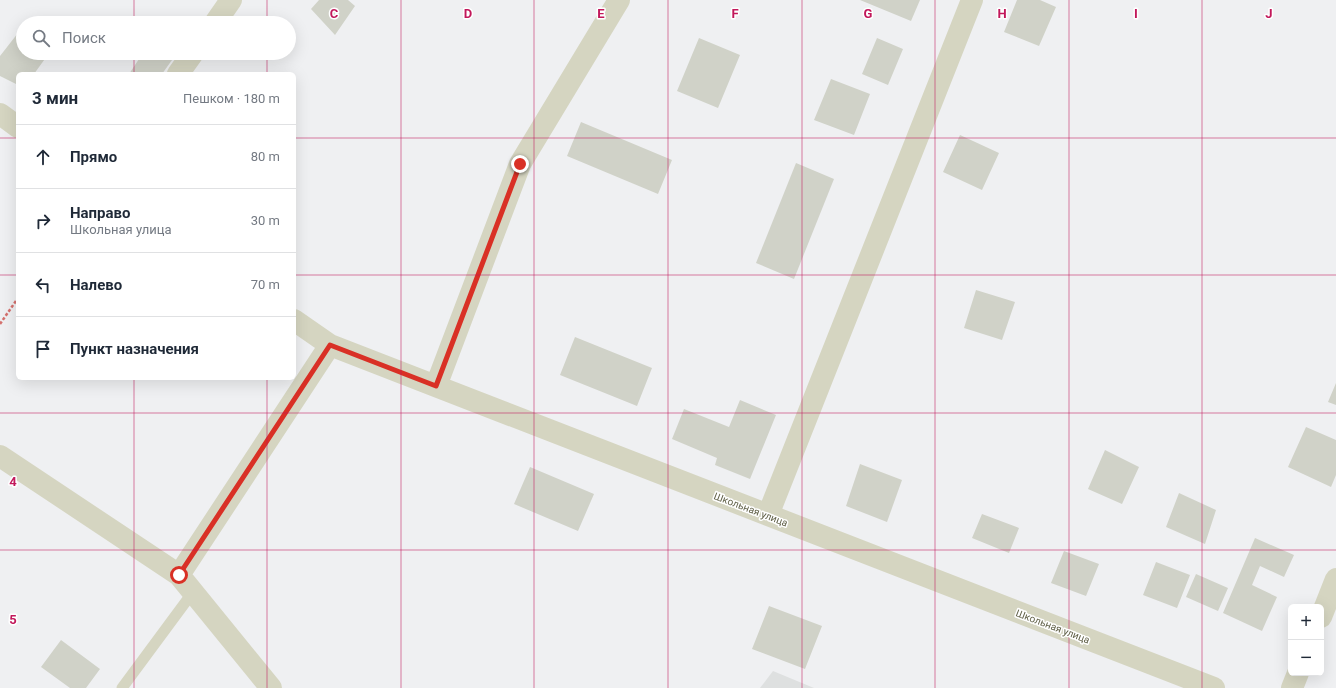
<!DOCTYPE html>
<html lang="ru">
<meta charset="utf-8">
<style>
body{margin:0;font-family:Roboto,sans-serif;background:#f6f6f7;color:#1f2937}
.controls{position:absolute;right:12px;bottom:12px;display:grid;overflow:hidden;border-radius:6px;box-shadow:0 4px 16px #0002}
.controls button{width:36px;height:36px;display:grid;place-items:center;padding:0;border:0;border-bottom:1px solid #e0e1e3;background:#fff;color:#1f2937;font:20px sans-serif}
.stop{position:absolute;width:12px;height:12px;margin:-9px;border:3px solid #d93025;border-radius:50%;background:#fff}
.stop.end{background:#d93025;border-color:#fff;box-shadow:0 1px 4px #0008}
.list{margin:0;padding:0;list-style:none}
h2{display:flex;justify-content:space-between;align-items:center;height:52px;margin:0;padding:0 16px;font-size:17px}
h2 small{font-size:13px;font-weight:400;color:#747a83}
.list li{display:grid;grid-template-columns:26px 1fr auto;gap:12px;align-items:center;box-sizing:border-box;height:64px;padding:0 16px;border-top:1px solid #e0e1e3}
.list b{display:block;font-size:15px;white-space:nowrap}
.list p{margin:0;font-size:13px;white-space:nowrap;color:#747a83}
.list em{font-size:13px;font-style:normal;color:#747a83}
.icon{flex:none;width:22px;height:22px;fill:none;stroke:currentColor;stroke-width:2;stroke-linecap:round;stroke-linejoin:round}
.map{position:relative;flex:none;width:1336px;height:688px;overflow:hidden}
.search{position:absolute;background:#fff;box-shadow:0 4px 16px #0002;left:16px;top:16px;width:280px;height:44px;display:flex;align-items:center;gap:10px;box-sizing:border-box;padding:0 14px;border-radius:22px;color:#747a83;font-size:15px}
.panel{position:absolute;background:#fff;box-shadow:0 4px 16px #0002;left:16px;top:72px;width:280px;height:308px;border-radius:6px}
.map>svg:first-child{display:block}
</style>
<div class="map">
<svg width="1336" height="688" viewBox="0 0 1336 688">
<rect width="100%" height="100%" fill="#eff0f2"/>
<!-- education -->
<path fill="#dee0e0" d="M773 671 814 688H760Z"/>
<!-- building -->
<path fill="#d0d2c8" d="M319 0H348L355 6 335 35 311 9Z
M860 0H920L911 21Z
M1017 0H1040L1056 7 1039 46 1004 32Z
M18 33 23 37V53H44L47 56 34 74H18V85L0 76V56Z
M699 38 740 55 718 108 677 91Z
M877 38 903 49 888 85 862 74Z
M143 53H177L162 74H129Z
M831 79 870 94 854 135 814 120Z
M581 122 672 160 658 194 567 156Z
M960 135 999 153 982 190 943 172Z
M796 163 834 179 794 279 756 263Z
M976 290 1015 302 1002 340 964 328Z
M575 337 652 368 637 406 560 375Z
M1336 383V405L1328 402Z
M740 400 776 415 750 479 715 465 717 458 672 439 684 409 729 427Z
M1306 427 1336 440V475L1331 487 1288 467Z
M1105 450 1139 467 1122 504 1088 489Z
M860 464 902 480 887 522 846 506Z
M530 467 594 494 578 531 514 504Z
M1179 493 1216 510 1205 544 1166 527Z
M982 514 1019 528 1009 553 972 538Z
M1255 538 1294 555 1284 577 1260 566 1252 585 1277 597 1262 631 1223 613Z
M1064 551 1099 564 1086 596 1051 583Z
M1156 562 1190 575 1177 608 1143 595Z
M1196 574 1228 588 1218 611 1186 597Z
M769 606 822 626 805 669 752 649Z
M61 640 100 669 86 688H70L41 667Z"/>
<g fill="none" stroke-linecap="round" stroke-linejoin="round">
<!-- path -->
<path stroke="#d4716e" stroke-width="2.5" stroke-dasharray="3 2" stroke-linecap="butt" d="M0 324 18 298"/>
<!-- service -->
<path stroke="#d5d5c1" stroke-width="11" d="M122 688 193 592"/>
<!-- minor -->
<path stroke="#d5d5c1" stroke-width="22" d="M215 23 231 0
M178 74 193 53
M0 114 18 127
M294 320 330 345 1214 688
M436 386 520 164 619 0
M0 456 179 575 271 688
M768 515 972 0
M179 575 330 345
M1321 617 1336 579
M1292 688 1298 673"/>
</g>
<g fill="none" stroke-linecap="round" stroke-linejoin="round">
<!-- route -->
<path stroke="#d93025" stroke-width="5" d="M179 575 330 345 436 386 520 164"/>
</g>
<!-- grid -->
<path fill="none" stroke="#c2185b" stroke-width="1" stroke-opacity="0.55" d="M134 0V23M267 0V23M401 0V688M534 0V688M668 0V688M802 0V688M935 0V688M1069 0V688M1202 0V688M134 53V74M267 53V74M0 138H18M294 138H1336M0 275H18M294 275H1336M134 378V688M267 378V688M0 413H1336M0 550H1336"/>
<g text-anchor="middle" stroke-width="3" stroke-linejoin="round" paint-order="stroke">
<!-- street labels -->
<g font-size="10" fill="#5e5e45" stroke="#fff">
<text transform="translate(751 509) rotate(21)" y="4">Школьная улица</text>
<text transform="translate(1053 626) rotate(21)" y="4">Школьная улица</text>
</g>
</g>
<g font-size="13" text-anchor="middle" font-weight="bold" fill="#c2185b" stroke="#fff" stroke-width="3" stroke-linejoin="round" paint-order="stroke">
<text x="334" y="18">C</text>
<text x="468" y="18">D</text>
<text x="601" y="18">E</text>
<text x="735" y="18">F</text>
<text x="868" y="18">G</text>
<text x="1002" y="18">H</text>
<text x="1136" y="18">I</text>
<text x="1269" y="18">J</text>
<text x="13" y="486">4</text>
<text x="13" y="624">5</text>
</g>
</svg>
<div class="controls">
<button>+</button>
<button>−</button>
</div>
<div class="stop" style="left:179px;top:575px"></div>
<div class="stop end" style="left:520px;top:164px"></div>
<div class="search"><svg class="icon" aria-label="search" viewBox="0 0 24 24"><circle cx="10" cy="10" r="6"/><path d="M15 15l6 6"/></svg>Поиск</div>
<section class="panel">
<h2>3 мин<small>Пешком · 180 m</small></h2>
<ul class="list">
<li><svg class="icon" aria-label="ahead" viewBox="0 0 24 24"><path d="M12 20V5M6 11l6-6 6 6"/></svg><div><b>Прямо</b></div><em>80 m</em></li>
<li><svg class="icon" aria-label="right" viewBox="0 0 24 24"><path d="M7 20v-9h11M14 6l5 5-5 5"/></svg><div><b>Направо</b><p>Школьная улица</p></div><em>30 m</em></li>
<li><svg class="icon" aria-label="left" viewBox="0 0 24 24"><path d="M17 20v-9H6M10 6l-5 5 5 5"/></svg><div><b>Налево</b></div><em>70 m</em></li>
<li><svg class="icon" aria-label="arrive" viewBox="0 0 24 24"><path d="M6 21V4h12l-3 4 3 4H6"/></svg><div><b>Пункт назначения</b></div></li>
</ul>
</section>
</div>
